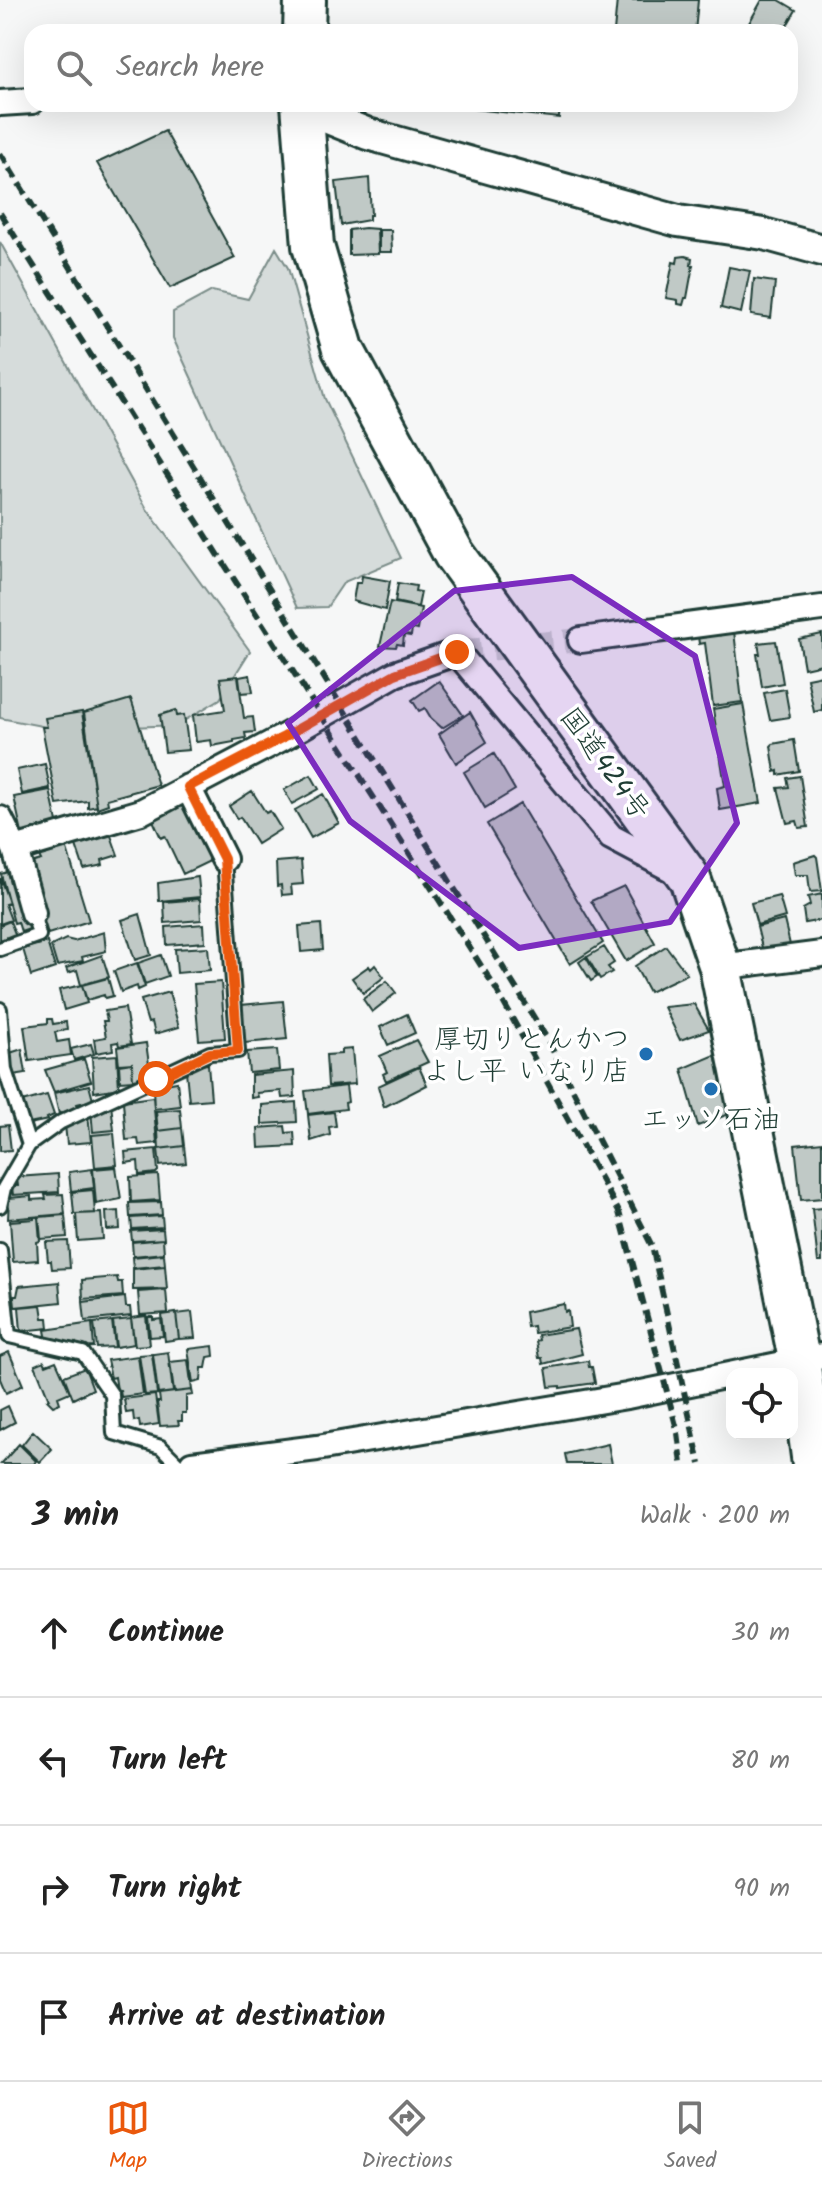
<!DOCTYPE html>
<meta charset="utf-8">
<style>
body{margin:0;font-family:Kalam,"Klee One",sans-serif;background:#f2f2f2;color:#222}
.controls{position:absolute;right:24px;bottom:24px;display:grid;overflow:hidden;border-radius:16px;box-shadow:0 8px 32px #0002}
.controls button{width:72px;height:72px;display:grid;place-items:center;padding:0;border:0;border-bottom:2px solid #e0e0e0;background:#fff;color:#222;font:40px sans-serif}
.stop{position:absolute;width:24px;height:24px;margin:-18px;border:6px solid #ea580c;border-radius:50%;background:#fff}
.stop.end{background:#ea580c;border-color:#fff;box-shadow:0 2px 8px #0008}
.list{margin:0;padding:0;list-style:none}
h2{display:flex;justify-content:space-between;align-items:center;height:104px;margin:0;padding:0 32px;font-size:34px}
h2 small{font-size:26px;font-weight:400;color:#767676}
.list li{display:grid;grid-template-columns:52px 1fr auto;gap:24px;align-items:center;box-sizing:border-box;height:128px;padding:0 32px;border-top:2px solid #e0e0e0}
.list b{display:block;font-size:30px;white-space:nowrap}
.list em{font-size:26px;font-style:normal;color:#767676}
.icon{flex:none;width:44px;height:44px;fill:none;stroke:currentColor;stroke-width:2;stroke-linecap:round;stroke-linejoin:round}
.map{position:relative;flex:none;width:822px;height:1464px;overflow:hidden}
.search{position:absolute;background:#fff;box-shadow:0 8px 32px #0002;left:24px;right:24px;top:24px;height:88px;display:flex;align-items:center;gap:20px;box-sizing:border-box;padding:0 28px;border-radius:24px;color:#767676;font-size:30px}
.sheet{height:616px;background:#fff}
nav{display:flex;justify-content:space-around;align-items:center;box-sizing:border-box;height:112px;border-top:2px solid #e0e0e0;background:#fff;font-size:22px;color:#767676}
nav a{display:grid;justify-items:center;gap:4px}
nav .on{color:#ea580c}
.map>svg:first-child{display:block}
</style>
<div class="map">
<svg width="822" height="1464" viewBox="0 0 822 1464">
<rect width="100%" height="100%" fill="#f6f7f7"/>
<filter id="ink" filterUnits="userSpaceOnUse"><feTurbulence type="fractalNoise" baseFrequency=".0125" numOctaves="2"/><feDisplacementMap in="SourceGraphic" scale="16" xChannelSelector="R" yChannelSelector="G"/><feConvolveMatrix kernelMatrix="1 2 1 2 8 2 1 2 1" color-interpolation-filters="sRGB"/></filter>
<g filter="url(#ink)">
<!-- green -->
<path fill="#d6dcdb" stroke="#7a8c88" stroke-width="2" d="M0 242 147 509 250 651 220 699 177 725 62 730 0 718Z
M276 248 288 268 325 399 401 558 344 582 327 607 297 608 173 338V312L212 291 248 299Z"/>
<!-- building -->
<path fill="#c0c9c6" stroke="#1f3d34" stroke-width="2" d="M617 0H698L695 32H614Z
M762 0H779L796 10 783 32 776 30 744 32Z
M474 104H560L559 118 474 109Z
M165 131 235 258 170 288 97 163Z
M369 178 371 215H369V220L341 225 336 182Z
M365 228 377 229 378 254 349 255V230Z
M379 230H391L392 252H379Z
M685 256 692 258 691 265H693L687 298H685L683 305 678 304V300L666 298 673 262 677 263 678 257Z
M729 267 750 271 741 313 721 308Z
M754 279 775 282 771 318 751 315Z
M362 576 390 581 385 610 353 601 356 583H361Z
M398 583 416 586 415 591 421 592 418 607 395 602Z
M390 602 421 608 417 630 412 629 411 636 404 635 403 645 397 644 396 647 380 646Z
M734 631 742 702 713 706 705 643 699 644 698 636Z
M822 634V664L804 668 799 639Z
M776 641 783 683 762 687 757 654H760L758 643Z
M250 675 253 692 241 693 239 677Z
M822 675V710L814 712 807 678Z
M238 676 244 718 253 717 255 732 245 733 246 738 234 740V742L212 746 211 740 196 742 193 715 225 710 220 678Z
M439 681 463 715 442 728 431 718 425 708 419 711 412 700Z
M785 689 790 717 770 720 764 693Z
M131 699 158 785 107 799 108 804 97 808 84 713Z
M743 704 761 803 720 810 717 788 725 786 713 709Z
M176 710 177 716 184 715 189 750 165 752 160 715Z
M82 712 97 806 88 808V801L57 805 42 727H47L45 718Z
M470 712 487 742 456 763 439 734Z
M794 740 799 771 778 775V771L775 772 771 746 773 744Z
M494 754 515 790 485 808 464 772Z
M45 764 50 788 22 794 17 770Z
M311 775 319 789 292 804 284 790Z
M800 776 808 827 799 828 797 821 787 823 778 788 789 787 787 778Z
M50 790 58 827 12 836 11 831 21 829 14 797Z
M252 791 266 813 270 811 281 829 257 844 240 817 237 819 229 806Z
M323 794 339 823 311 838 295 810Z
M185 800 214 859 183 874 165 836 161 838 151 816Z
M520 804 603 943 570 964 487 824Z
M109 830 118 855 102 860 103 865 84 869 75 842Z
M66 846 89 921 48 934 27 864 41 860 38 854Z
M815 855 817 857 822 891 810 892 808 875H795L793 862Z
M301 860 303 884 291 885 292 894 282 895 281 885 277 886 276 862Z
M14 870 32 928 21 932 18 922 14 923 1 874Z
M198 877 200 897 159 901 158 883Z
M0 878 9 903 5 904 11 920 0 924Z
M624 886 655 943 626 961 591 901Z
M822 894V920L805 923 803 909 810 905 808 897Z
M779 896 785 917 757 925 751 903Z
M200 899 201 920 165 923 164 902Z
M140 914 151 955 135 960 122 920Z
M784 920 792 953 765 960 757 927Z
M10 921 15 934 0 940V925Z
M204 924 205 942 167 945 166 927Z
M321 924 323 950 301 952 299 926Z
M104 932 106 951 82 957 83 961 57 966 51 946 66 939 74 941Z
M47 942 55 968 31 976 23 949Z
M666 946 687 974 649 992 635 966Z
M208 947 210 970 177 973 175 949Z
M604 947 614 963 608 967 612 972 600 979 587 957Z
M102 955 109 977 81 985 77 970 68 973 66 968Z
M161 955 168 976 145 984 138 963Z
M586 957 597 977 591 981 579 962Z
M137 963 145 987 138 990 137 986 121 992 114 971Z
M375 965 384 977 363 993 352 978 369 966 371 969Z
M108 978 113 996 105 998 104 995 87 1000 82 985Z
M387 981 396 993 372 1012 363 999Z
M221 982 225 1038 199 1040 194 984Z
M82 985 87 1003 64 1010 59 990Z
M169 992 179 1027 155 1034 152 1022 148 1023 141 1000Z
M283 1001 287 1039 245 1043 241 1005Z
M694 1004 709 1030 680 1040 664 1007Z
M125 1008 131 1044 119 1046 118 1042 112 1043 113 1050 96 1053 94 1039 106 1037 103 1021H107L105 1011Z
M407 1014 415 1033 388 1045 380 1027Z
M48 1019H52L53 1024 66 1022 67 1030 55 1032 57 1042 69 1040 71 1055 29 1061 24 1026 48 1023Z
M416 1040 428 1062 386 1081 383 1074 387 1072 380 1056Z
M146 1043 151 1078 133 1080 132 1063 119 1064 117 1047Z
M91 1044 94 1054 74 1060 71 1049Z
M22 1049 26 1073 13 1075 10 1053Z
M352 1049 355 1084 328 1086 326 1055 341 1054V1050Z
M277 1050 279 1070 249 1073 247 1052Z
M117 1055 119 1088 94 1092 92 1057Z
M715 1055 732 1113 698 1126 682 1069Z
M84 1059 91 1081 54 1092 45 1070Z
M132 1063 133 1080 120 1081 119 1065Z
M208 1064 211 1099 189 1101 186 1071H191V1067L196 1065Z
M419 1067 427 1085 384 1107 378 1086Z
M294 1071 295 1097 282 1098 281 1091 257 1093 258 1097 251 1098V1075Z
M177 1082 180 1106 154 1109 153 1086Z
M89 1085 93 1100 77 1104 78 1107 59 1114 54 1093Z
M346 1086 348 1102 345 1103 346 1109 308 1114 305 1091Z
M47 1095 54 1115 47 1118 48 1120 29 1124 22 1102Z
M153 1097 157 1143 139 1145 138 1139 126 1140 123 1101Z
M296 1102 297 1122 262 1124V1105Z
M111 1104 114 1130 93 1132 91 1110 105 1109V1105Z
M180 1109 182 1128 158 1131 156 1111Z
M334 1112 336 1126 329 1127 330 1135 311 1141 308 1115Z
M88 1115 91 1142 67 1144 65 1125 74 1124 73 1119Z
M8 1125 11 1150 0 1151V1126Z
M285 1126 286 1133 294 1132 295 1146 259 1148 258 1128Z
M182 1128 184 1146 159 1149 158 1131Z
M114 1133 117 1165 95 1167 92 1135Z
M822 1142V1198L801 1200 795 1145Z
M184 1146 186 1163 160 1166 158 1149Z
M156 1149 158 1171 156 1173 139 1175 138 1161 126 1163 125 1152Z
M116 1167 121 1199 96 1204 93 1169Z
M92 1169 94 1188 71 1191 69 1172Z
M58 1174 59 1192 13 1195 12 1186H18L17 1177Z
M158 1175 160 1200 131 1202 130 1177Z
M93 1190 95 1213 74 1214 72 1192Z
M63 1194 65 1214 8 1219 9 1198 31 1196V1200L46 1199 45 1195Z
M161 1202 162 1215 130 1217 129 1203Z
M822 1208V1262H818L812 1209Z
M119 1211 120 1229 107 1230 106 1212Z
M101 1213 103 1239 78 1241 76 1214Z
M65 1215 67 1237 41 1239 39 1217Z
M162 1216 163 1227 132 1229 131 1218Z
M34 1217H38L40 1241 37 1242 38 1260 13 1262 10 1221 34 1219Z
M163 1229 164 1239 132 1241 131 1231Z
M163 1239 164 1253 133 1256 132 1242Z
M68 1241 70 1268 52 1269 51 1261H48L46 1242Z
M164 1254 165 1265 133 1268 132 1257Z
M165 1266 167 1289 133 1290V1269Z
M117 1277 118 1282H122L123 1296 83 1299 82 1280Z
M59 1282 61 1302 15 1307 14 1296H17L19 1286Z
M166 1290 168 1313 140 1315 138 1292Z
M125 1297 126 1307H130L131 1316 85 1321 83 1302Z
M564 1304 565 1312 568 1311 570 1327 534 1333 533 1326 527 1327 525 1312Z
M41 1305 43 1318H48L49 1328 21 1331 19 1307Z
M192 1312 195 1338 179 1339 176 1314Z
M176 1313 179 1339 165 1341 162 1315Z
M146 1316 149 1345 135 1346 131 1318Z
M148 1317H153V1320L161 1319 163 1336 150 1337Z
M131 1319 134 1344 116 1347 113 1321Z
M112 1321 115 1347 97 1348 94 1323Z
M92 1323 94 1347 77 1348 76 1343 63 1345 62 1341H47L45 1330Z
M576 1329 582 1354 543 1364 542 1358H539L536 1341 539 1340 538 1335Z
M213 1346 214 1356 208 1357 206 1368H202L201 1381 193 1383 188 1349Z
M9 1352 23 1385 6 1393 0 1379V1356Z
M168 1352 173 1392 158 1394 153 1354Z
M152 1354 157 1394 145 1395 139 1355Z
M138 1356 143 1394 121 1397 120 1390H117L115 1377 111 1378 107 1360Z
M188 1360 192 1390 174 1392 170 1362Z
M44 1361 46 1365 56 1361 70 1392 58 1397 60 1403 53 1406 47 1400 49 1399 35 1365Z
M588 1361 589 1367H592L595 1383 560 1388V1386L549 1387 546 1368Z
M85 1368 93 1389 73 1399 64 1376Z
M192 1390 193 1395 186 1396V1413H182V1421H178L179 1425 160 1426 157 1402H160L159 1394Z
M155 1395 159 1424 140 1427 139 1420 134 1421 133 1412 126 1413 124 1399Z
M8 1406 15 1422 0 1430V1410Z
M33 1431 52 1449 40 1462 22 1445Z
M19 1444 36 1461 34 1464H1Z
M608 1444 612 1464H567L565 1454Z"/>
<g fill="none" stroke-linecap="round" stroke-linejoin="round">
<!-- minor-tunnel -->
<path stroke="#cbd2d0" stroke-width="24" stroke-dasharray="24 12" stroke-linecap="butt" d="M457 652 581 640"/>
<defs>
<path id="service" d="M0 949 39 935 33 913
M0 1009 5 1070 29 1145
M0 1206 4 1188 29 1145 61 1122 210 1053 238 1051 224 859
M0 1250 9 1336 83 1353 112 1395 114 1433 161 1447 178 1464"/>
<path id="minor" d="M0 103 32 101
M581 640 822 608
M188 787 224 859
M0 819 15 849 33 913
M15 849 141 812 282 738 395 674 457 652 611 837 677 872
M720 967 822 954
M192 1464 317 1448 627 1396 822 1356"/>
<path id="tertiary" d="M301 107 368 134 678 221 764 234 822 250"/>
<path id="trunk" d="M304 32 305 0
M302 104 313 246 343 349 454 554 690 879 720 967 799 1359 813 1464"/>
</defs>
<!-- service casing -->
<use href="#service" stroke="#1f3d34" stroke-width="18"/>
<!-- minor casing -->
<use href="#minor" stroke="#1f3d34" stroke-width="30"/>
<!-- tertiary casing -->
<use href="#tertiary" stroke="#1f3d34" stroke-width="36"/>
<!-- trunk casing -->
<use href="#trunk" stroke="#1f3d34" stroke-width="46"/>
<!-- service -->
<use href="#service" stroke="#fff" stroke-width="12"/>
<!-- minor -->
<use href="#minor" stroke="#fff" stroke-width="24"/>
<!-- tertiary -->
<use href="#tertiary" stroke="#fff" stroke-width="30"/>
<!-- trunk -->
<use href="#trunk" stroke="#fff" stroke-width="40"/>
<!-- rail -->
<path stroke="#1f3d34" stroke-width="6" stroke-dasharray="12 6" stroke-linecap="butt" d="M0 153 546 1037 652 1246 700 1464
M0 213 496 989 619 1212 678 1433 682 1464"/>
</g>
</g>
<g fill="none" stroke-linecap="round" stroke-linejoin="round" filter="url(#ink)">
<!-- route -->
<path stroke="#ea580c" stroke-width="10" d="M156 1079 210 1053 238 1051 224 859 188 787 282 738 395 674 457 652"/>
</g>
<!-- marked area -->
<path fill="#7b2cbf" fill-opacity="0.2" stroke="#7b2cbf" stroke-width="6" stroke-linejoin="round" d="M572 577 695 656 737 823 670 922 519 948 350 821 288 723 454 591Z"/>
<!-- markers -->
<g fill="#1f6fb2" stroke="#fff" stroke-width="3">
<circle cx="646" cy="1054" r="8"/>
<circle cx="711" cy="1089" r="8"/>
</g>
<g text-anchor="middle" stroke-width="7" stroke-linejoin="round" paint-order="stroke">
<!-- street labels -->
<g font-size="28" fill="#1f3d34" stroke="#fff">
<text transform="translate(606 763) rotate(54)" y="10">国道424号</text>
</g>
<!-- poi labels -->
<g font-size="28" fill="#1f3d34" stroke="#fff" text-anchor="end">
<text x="630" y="1048">厚切りとんかつ<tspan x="630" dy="32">よし平 いなり店</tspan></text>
<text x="711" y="1128" text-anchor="middle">エッソ石油</text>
</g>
</g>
</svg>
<div class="controls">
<button><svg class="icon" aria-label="locate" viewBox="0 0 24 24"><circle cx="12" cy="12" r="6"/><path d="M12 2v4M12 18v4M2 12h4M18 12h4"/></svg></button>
</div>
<div class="stop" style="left:156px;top:1079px"></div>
<div class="stop end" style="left:457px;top:652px"></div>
<div class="search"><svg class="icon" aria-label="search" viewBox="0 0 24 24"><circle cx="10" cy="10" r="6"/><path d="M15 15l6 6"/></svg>Search here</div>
</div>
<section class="sheet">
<h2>3 min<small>Walk · 200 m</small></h2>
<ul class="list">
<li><svg class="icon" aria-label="ahead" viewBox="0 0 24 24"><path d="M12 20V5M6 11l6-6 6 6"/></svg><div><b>Continue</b></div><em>30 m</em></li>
<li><svg class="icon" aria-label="left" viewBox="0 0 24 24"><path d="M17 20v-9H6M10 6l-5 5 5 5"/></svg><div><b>Turn left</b></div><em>80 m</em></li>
<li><svg class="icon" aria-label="right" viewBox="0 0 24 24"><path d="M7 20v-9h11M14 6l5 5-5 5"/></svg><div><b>Turn right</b></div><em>90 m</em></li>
<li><svg class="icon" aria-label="arrive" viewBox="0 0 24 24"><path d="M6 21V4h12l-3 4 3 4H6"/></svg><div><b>Arrive at destination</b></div></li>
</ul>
</section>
<nav>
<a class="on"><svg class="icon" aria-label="map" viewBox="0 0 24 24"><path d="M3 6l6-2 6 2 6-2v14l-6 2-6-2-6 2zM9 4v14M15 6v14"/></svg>Map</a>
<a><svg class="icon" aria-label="directions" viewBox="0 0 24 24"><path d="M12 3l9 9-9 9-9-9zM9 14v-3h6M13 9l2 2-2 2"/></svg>Directions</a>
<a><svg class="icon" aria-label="saved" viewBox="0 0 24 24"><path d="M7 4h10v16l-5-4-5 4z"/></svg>Saved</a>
</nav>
